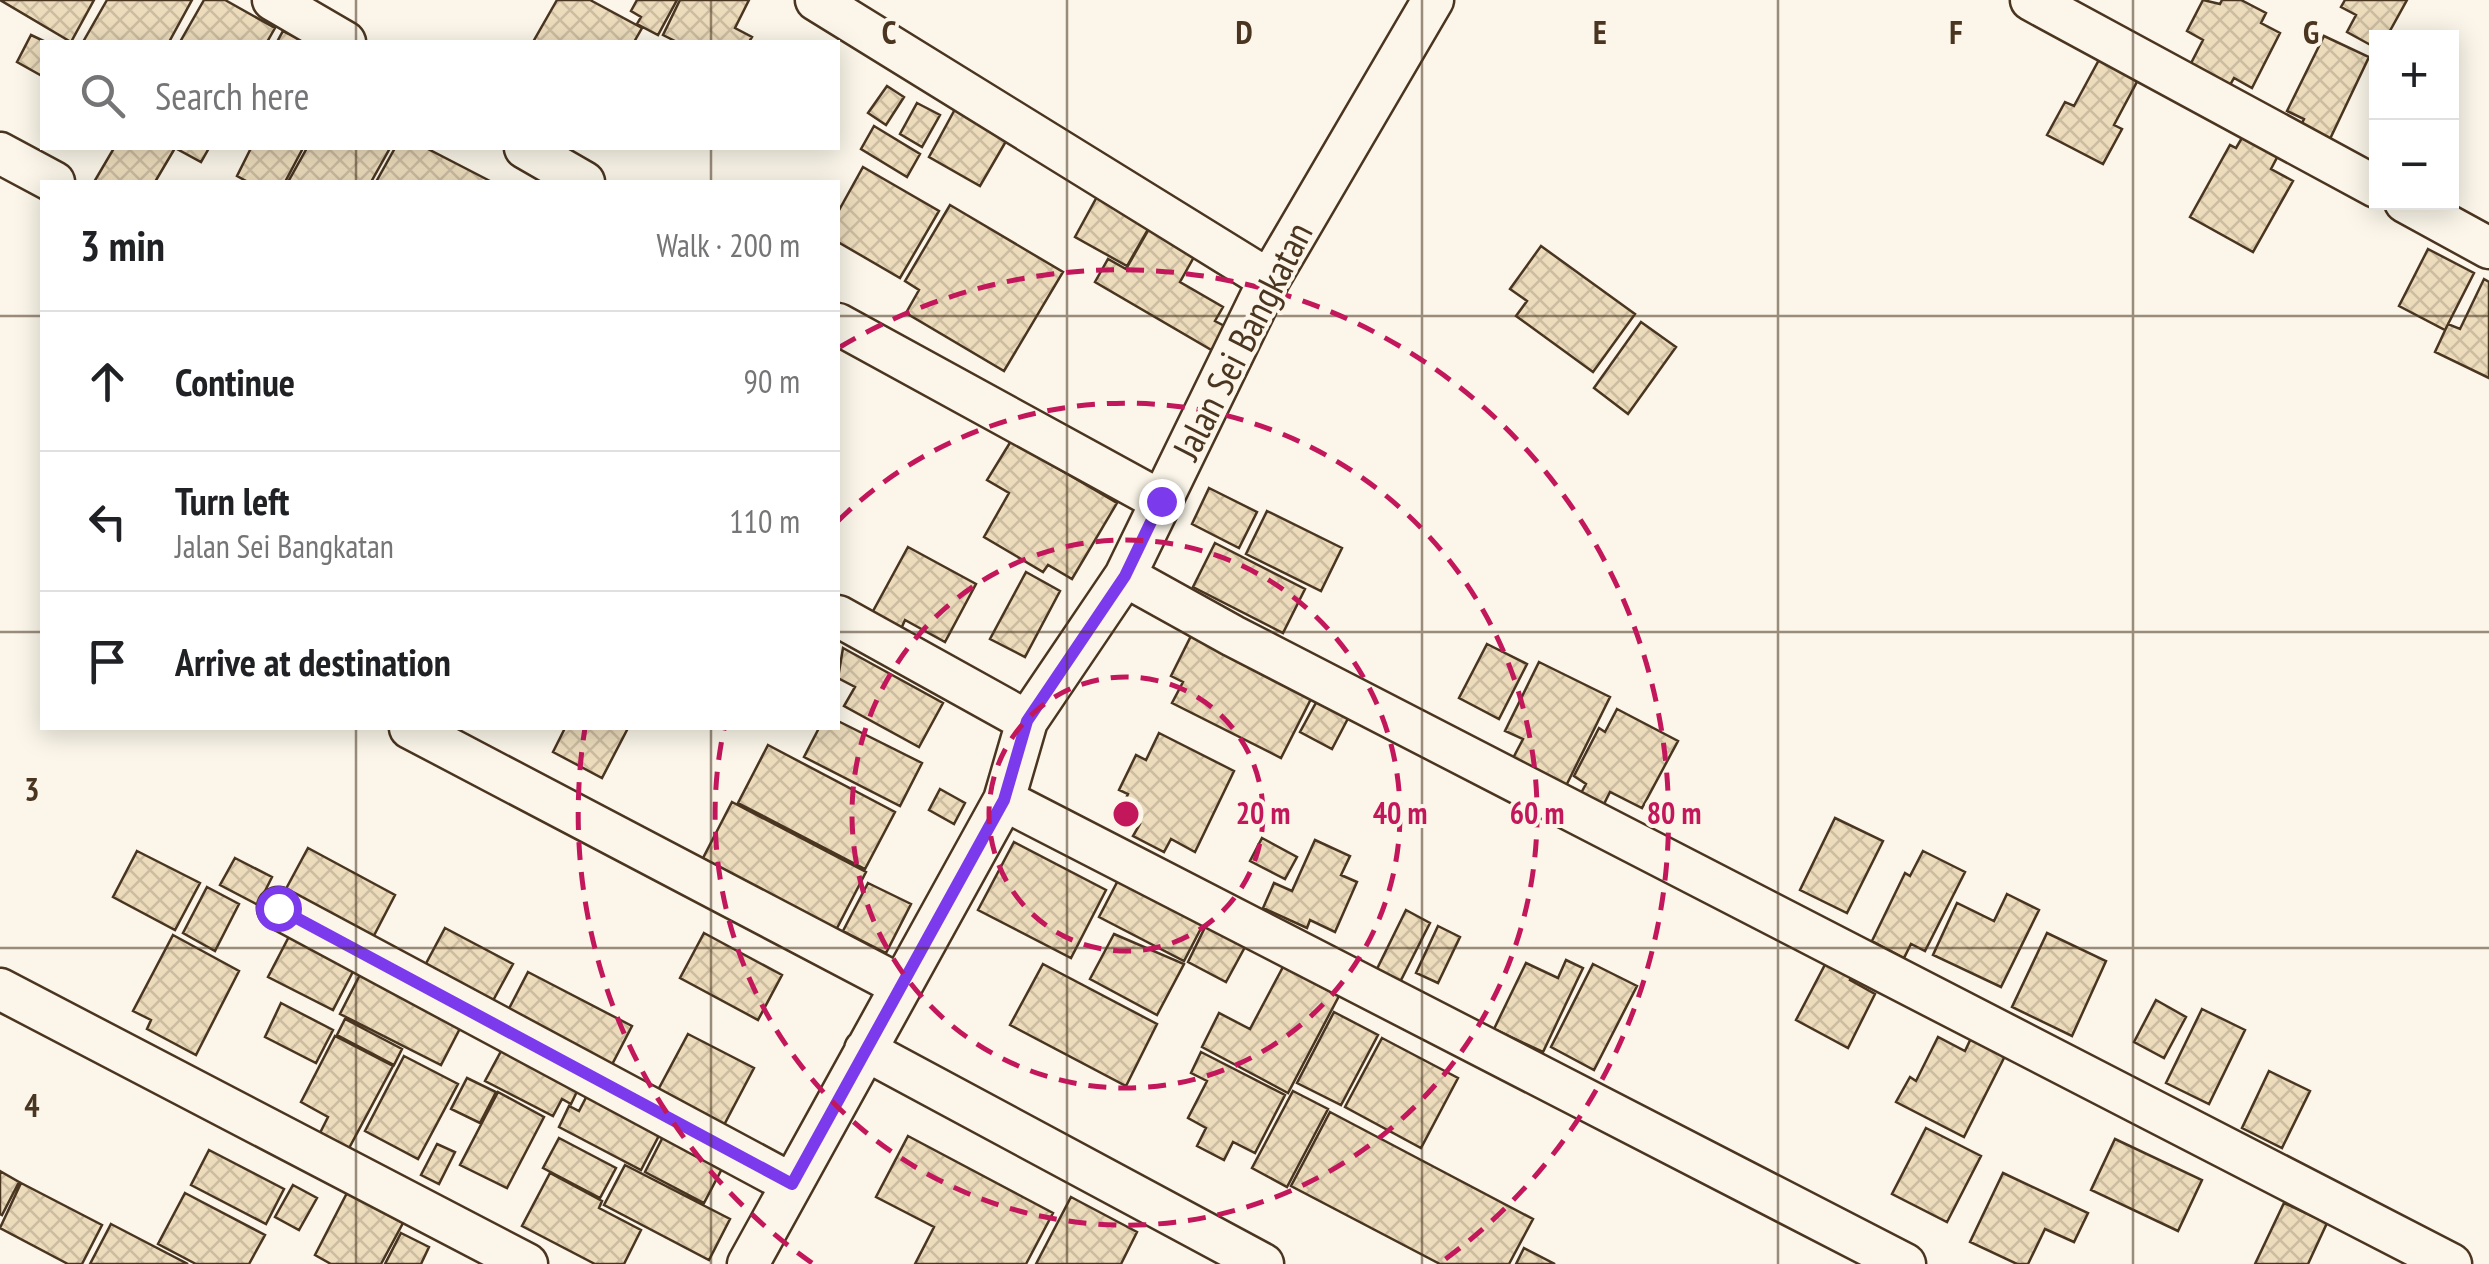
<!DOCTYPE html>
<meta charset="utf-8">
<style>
body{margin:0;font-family:"PT Sans Narrow",sans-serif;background:#f2f2f2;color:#202124}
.controls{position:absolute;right:30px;top:30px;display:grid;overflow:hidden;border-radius:0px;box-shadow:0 5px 25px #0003}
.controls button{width:90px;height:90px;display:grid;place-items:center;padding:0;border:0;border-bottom:2px solid #e0e0e0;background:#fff;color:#202124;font:50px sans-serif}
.stop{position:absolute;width:30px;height:30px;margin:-22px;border:8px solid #7c3aed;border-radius:50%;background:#fff}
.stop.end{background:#7c3aed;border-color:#fff;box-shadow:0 2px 10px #0008}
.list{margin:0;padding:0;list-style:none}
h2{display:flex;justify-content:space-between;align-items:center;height:130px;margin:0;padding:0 40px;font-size:42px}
h2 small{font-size:32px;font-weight:400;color:#757577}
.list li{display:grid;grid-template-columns:65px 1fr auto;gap:30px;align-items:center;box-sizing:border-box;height:140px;padding:0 40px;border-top:2px solid #e0e0e0}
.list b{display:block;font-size:38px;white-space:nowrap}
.list p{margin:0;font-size:32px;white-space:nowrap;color:#757577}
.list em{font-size:32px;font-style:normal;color:#757577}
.icon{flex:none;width:55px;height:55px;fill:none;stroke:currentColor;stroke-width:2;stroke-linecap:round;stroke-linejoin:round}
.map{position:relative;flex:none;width:2489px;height:1264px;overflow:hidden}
.search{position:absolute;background:#fff;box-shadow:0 5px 25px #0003;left:40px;top:40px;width:800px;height:110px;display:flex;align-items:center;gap:25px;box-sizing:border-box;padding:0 35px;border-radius:0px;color:#757577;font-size:38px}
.panel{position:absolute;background:#fff;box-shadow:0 5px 25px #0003;left:40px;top:180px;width:800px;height:550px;border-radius:0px}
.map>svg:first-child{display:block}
</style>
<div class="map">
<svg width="2489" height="1264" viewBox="0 0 2489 1264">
<defs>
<pattern id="building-cross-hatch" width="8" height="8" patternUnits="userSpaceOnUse" patternTransform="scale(2.5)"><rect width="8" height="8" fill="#ecdcbc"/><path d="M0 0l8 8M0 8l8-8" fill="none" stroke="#ccbda1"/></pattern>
</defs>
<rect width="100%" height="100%" fill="#fbf6e9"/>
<!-- building -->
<path fill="url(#building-cross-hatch)" stroke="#4a3520" stroke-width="2.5" d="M0 0H94L71 42Z
M107 0H192L169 42H83Z
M204 0H225L275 28 267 42H180Z
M557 0H590L642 28 634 42H533Z
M637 0H677L658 35 637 24 641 17 631 11Z
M680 0H749L735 28 752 37 749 42H677L663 35Z
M2203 0 2220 4 2222 0H2241L2266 13 2261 23 2280 33 2252 88 2234 78 2226 92 2187 71 2203 40 2187 31Z
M2345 0H2407L2386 38H2376V48L2347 32 2356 15 2341 7Z
M283 31 306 42H277Z
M31 35 46 42 42 76 17 62Z
M2324 36 2369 57 2329 141 2300 127 2304 119 2287 111Z
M2100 58 2139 78 2114 125 2122 129 2103 164 2047 135 2065 102 2074 106Z
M887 86 904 97 886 125 868 113Z
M960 100 1016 124 980 186 929 157Z
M917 103 940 115 922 147 900 134Z
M874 126 920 154 907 177 861 149Z
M2246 131 2281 150 2271 169 2293 181 2253 252 2190 217 2230 145 2236 148Z
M114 148H209L201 162 175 148 155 182H94Z
M251 148H303L285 182H248L237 176Z
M307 148H390L371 182H288Z
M395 148H426L492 182H376Z
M863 167 939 211 900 278 838 242V212Z
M1098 195 1151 224 1127 266 1075 237Z
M950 205 1063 272 1004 371 906 313 919 290 905 281Z
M1153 222 1199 248 1180 282 1223 307 1215 321 1234 331 1220 355 1095 282 1108 259 1126 269Z
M1541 246 1635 314 1593 372 1516 316 1527 301 1510 289Z
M2428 249 2474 273 2445 330 2399 306Z
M2484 279 2489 282V378L2435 352 2448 324 2460 329Z
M1641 322 1676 347 1628 414 1594 388Z
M1011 441 1117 503 1072 579 1048 565 1043 572 984 537 1009 493 987 480Z
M1209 488 1257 512 1239 548 1192 524Z
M1267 511 1342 548 1321 591 1246 554Z
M1215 543 1305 589 1283 633 1193 587Z
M908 547 976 584 945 642 905 620 901 629 872 613Z
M1026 572 1060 591 1025 657 990 639Z
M1193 632 1317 687 1281 758 1172 703 1183 682 1171 676Z
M1487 644 1527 664 1499 719 1459 698Z
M843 648 943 703 919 747 844 706 855 687 838 678Z
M1539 662 1610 697 1561 796 1511 762 1523 739 1505 731Z
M1324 688 1355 705 1332 749 1300 732Z
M1617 709 1678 741 1642 808 1610 792 1603 806 1580 795 1586 784 1574 776 1599 728 1605 732Z
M838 721 922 763 900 806 804 757 819 728H838Z
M565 728H628L602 778 553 752Z
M1159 733 1234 771 1195 852 1171 839 1164 852 1133 836 1140 824 1119 813 1128 794 1119 790 1136 755 1146 760Z
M768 745 895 812 865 869 738 803Z
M940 789 965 803 954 824 929 810Z
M732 802 866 872 836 930 702 860Z
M1835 818 1883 841 1847 913 1800 890Z
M1262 838 1297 857 1285 879 1250 861Z
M1315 840 1350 856 1341 875 1357 882 1335 932 1310 920 1307 928 1263 908 1274 883 1292 891Z
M1014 842 1106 890 1071 958 978 910Z
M308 848 395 895 368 947 280 900Z
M137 851 200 883 175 930 113 897Z
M1923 851 1965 872 1925 951 1911 944 1904 958 1872 941 1905 873 1910 876Z
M235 858 272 877 258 905 220 885Z
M1125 867 1210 911 1184 961 1099 917Z
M868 883 911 904 886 953 843 931Z
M207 887 239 904 215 951 183 933Z
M2007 894 2039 910 2001 987 1933 955 1957 903 1994 921Z
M1406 910 1430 923 1399 984 1375 973Z
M1212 913 1252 934 1226 982 1188 962Z
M295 925 360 958 333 1010 268 977Z
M1438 926 1460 937 1438 983 1416 973Z
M445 928 513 964 490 1006 422 971Z
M704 933 782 975 758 1020 680 978Z
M2047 933 2106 961 2072 1036 2012 1007Z
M1114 934 1184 964 1157 1015 1090 979Z
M173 935 239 971 196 1055 147 1029 151 1020 133 1011Z
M1829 957 1855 971 1850 980 1875 994 1848 1048 1796 1020Z
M1566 960 1583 968 1543 1052 1494 1029 1526 963 1558 978Z
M367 961 468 1013 441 1065 340 1014Z
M1043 964 1157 1024 1126 1086 1010 1025Z
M1593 964 1637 986 1594 1070 1551 1047Z
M1283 967 1339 996 1288 1093 1202 1047 1219 1013 1250 1029Z
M528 972 632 1026 605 1078 501 1024Z
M2156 1000 2186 1017 2164 1058 2134 1042Z
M281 1003 333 1030 316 1063 265 1037Z
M2202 1009 2245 1030 2209 1104 2166 1083Z
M1334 1012 1378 1035 1341 1105 1297 1083Z
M345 1019 402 1049 394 1065 337 1035Z
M688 1034 754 1068 724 1125 658 1090Z
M1973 1034 2007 1052 1964 1137 1896 1102 1910 1077 1916 1081 1938 1037 1965 1051Z
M335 1036 393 1066 348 1150 319 1135 328 1117 301 1102Z
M1382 1038 1458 1078 1421 1148 1345 1107Z
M506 1042 582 1081 571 1104 562 1099 553 1116 485 1081Z
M1201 1052 1285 1095 1255 1153 1233 1142 1224 1160 1197 1146 1206 1128 1188 1118 1207 1081 1191 1073Z
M404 1056 458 1084 418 1159 365 1131Z
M2269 1071 2310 1091 2282 1148 2242 1128Z
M467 1078 496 1092 480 1123 451 1109Z
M592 1086 665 1124 641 1170 559 1127 569 1106 579 1111Z
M1293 1091 1328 1109 1287 1187 1252 1168Z
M498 1092 544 1117 507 1188 460 1165Z
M1330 1112 1533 1219 1509 1264H1440L1291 1186Z
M1926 1128 1981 1156 1947 1222 1892 1194Z
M666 1131 725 1163 704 1203 645 1172Z
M908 1136 1053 1213 1026 1264H915L934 1227 876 1197Z
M559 1138 616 1168 600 1198 543 1168Z
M2115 1139 2202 1180 2178 1231 2091 1190Z
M437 1144 455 1152 439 1184 421 1175Z
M209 1150 284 1189 266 1224 191 1185Z
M625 1165 730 1219 709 1260 604 1205Z
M0 1171 19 1182 2 1215 0 1214Z
M550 1173 602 1201 599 1208 641 1230 624 1264H595L522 1226Z
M2003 1173 2088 1213 2074 1242 2045 1229 2028 1264H2017L1970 1242Z
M21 1183 102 1225 82 1264H68L0 1228Z
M293 1185 317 1198 299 1230 275 1217Z
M185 1193 265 1235 249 1264H196L158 1244Z
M347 1193 403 1223 381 1264H331L315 1255Z
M1071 1197 1137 1232 1121 1264H1036Z
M2284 1203 2327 1223 2308 1264H2255Z
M111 1224 188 1264H90Z
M401 1233 429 1247 421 1264H385Z
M1524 1248 1555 1264H1516Z"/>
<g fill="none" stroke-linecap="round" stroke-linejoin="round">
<defs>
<path id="street" d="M273 0 345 42
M816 0 1269 280
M2031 0 2376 187
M525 148 584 182
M0 153 54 182
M2405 202 2489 248
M838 324 1161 501
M1125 576 1233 636 2451 1264
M838 616 1027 721
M410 728 901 986
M1004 800 1905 1264
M278 908 792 1184
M0 989 527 1264
M865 1050 1263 1264
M748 1264 1004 800 1027 721 1125 576 1269 280 1433 0"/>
</defs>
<!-- street casing -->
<use href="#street" stroke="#4a3520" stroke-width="45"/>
<!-- street -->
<use href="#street" stroke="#fbf6e9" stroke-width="40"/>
</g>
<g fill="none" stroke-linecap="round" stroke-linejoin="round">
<!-- route -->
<path stroke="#7c3aed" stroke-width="12" d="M278 908 792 1184 1004 800 1027 721 1125 576 1161 501"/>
</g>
<!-- grid -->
<path fill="none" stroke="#4a3520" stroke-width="2.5" stroke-opacity="0.55" d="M356 0V42M711 0V42M1067 0V1264M1422 0V1264M1778 0V1264M2133 0V1264M356 148V182M711 148V182M0 316H42M838 316H2489M0 632H42M838 632H2489M356 728V1264M711 728V1264M0 948H2489"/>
<!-- distance rings -->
<g fill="none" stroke="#c2185b" stroke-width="5" stroke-dasharray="18 12">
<circle cx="1126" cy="814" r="137"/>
<circle cx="1126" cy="814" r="274"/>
<path d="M838 521A411 411 0 1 1 724 729"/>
<path d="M812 1263A548 548 0 0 1 585 728M840 347A548 548 0 0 1 1440 1263"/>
</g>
<g text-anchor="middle" stroke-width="8" stroke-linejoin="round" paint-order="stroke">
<!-- street labels -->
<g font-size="38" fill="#4a3520" stroke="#fbf6e9">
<text transform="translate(1243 341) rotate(-63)" y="13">Jalan Sei Bangkatan</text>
</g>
</g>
<g font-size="32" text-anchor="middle" font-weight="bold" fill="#4a3520" stroke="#fbf6e9" stroke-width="8" stroke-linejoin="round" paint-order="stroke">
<text x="889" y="44">C</text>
<text x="1244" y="44">D</text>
<text x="1600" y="44">E</text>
<text x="1956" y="44">F</text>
<text x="2311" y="44">G</text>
<text x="32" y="801">3</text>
<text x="32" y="1117">4</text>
</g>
<circle cx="1126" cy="814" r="15" fill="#c2185b" stroke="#fbf6e9" stroke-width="5"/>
<g font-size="30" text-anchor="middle" font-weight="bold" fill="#c2185b" stroke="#fbf6e9" stroke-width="8" stroke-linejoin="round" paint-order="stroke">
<text x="1263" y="824">20 m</text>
<text x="1400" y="824">40 m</text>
<text x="1537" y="824">60 m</text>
<text x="1674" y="824">80 m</text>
</g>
</svg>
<div class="controls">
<button>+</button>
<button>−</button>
</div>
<div class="stop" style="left:278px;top:908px"></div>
<div class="stop end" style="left:1161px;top:501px"></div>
<div class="search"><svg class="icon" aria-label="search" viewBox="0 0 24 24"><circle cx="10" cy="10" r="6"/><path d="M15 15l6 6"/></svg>Search here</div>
<section class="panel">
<h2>3 min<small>Walk · 200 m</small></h2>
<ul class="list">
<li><svg class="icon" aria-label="ahead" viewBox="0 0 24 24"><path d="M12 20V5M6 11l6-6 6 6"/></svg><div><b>Continue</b></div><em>90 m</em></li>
<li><svg class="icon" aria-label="left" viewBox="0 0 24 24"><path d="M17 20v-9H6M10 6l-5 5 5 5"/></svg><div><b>Turn left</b><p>Jalan Sei Bangkatan</p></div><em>110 m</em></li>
<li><svg class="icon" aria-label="arrive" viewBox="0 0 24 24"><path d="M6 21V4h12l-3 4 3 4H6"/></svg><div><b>Arrive at destination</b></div></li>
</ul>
</section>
</div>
